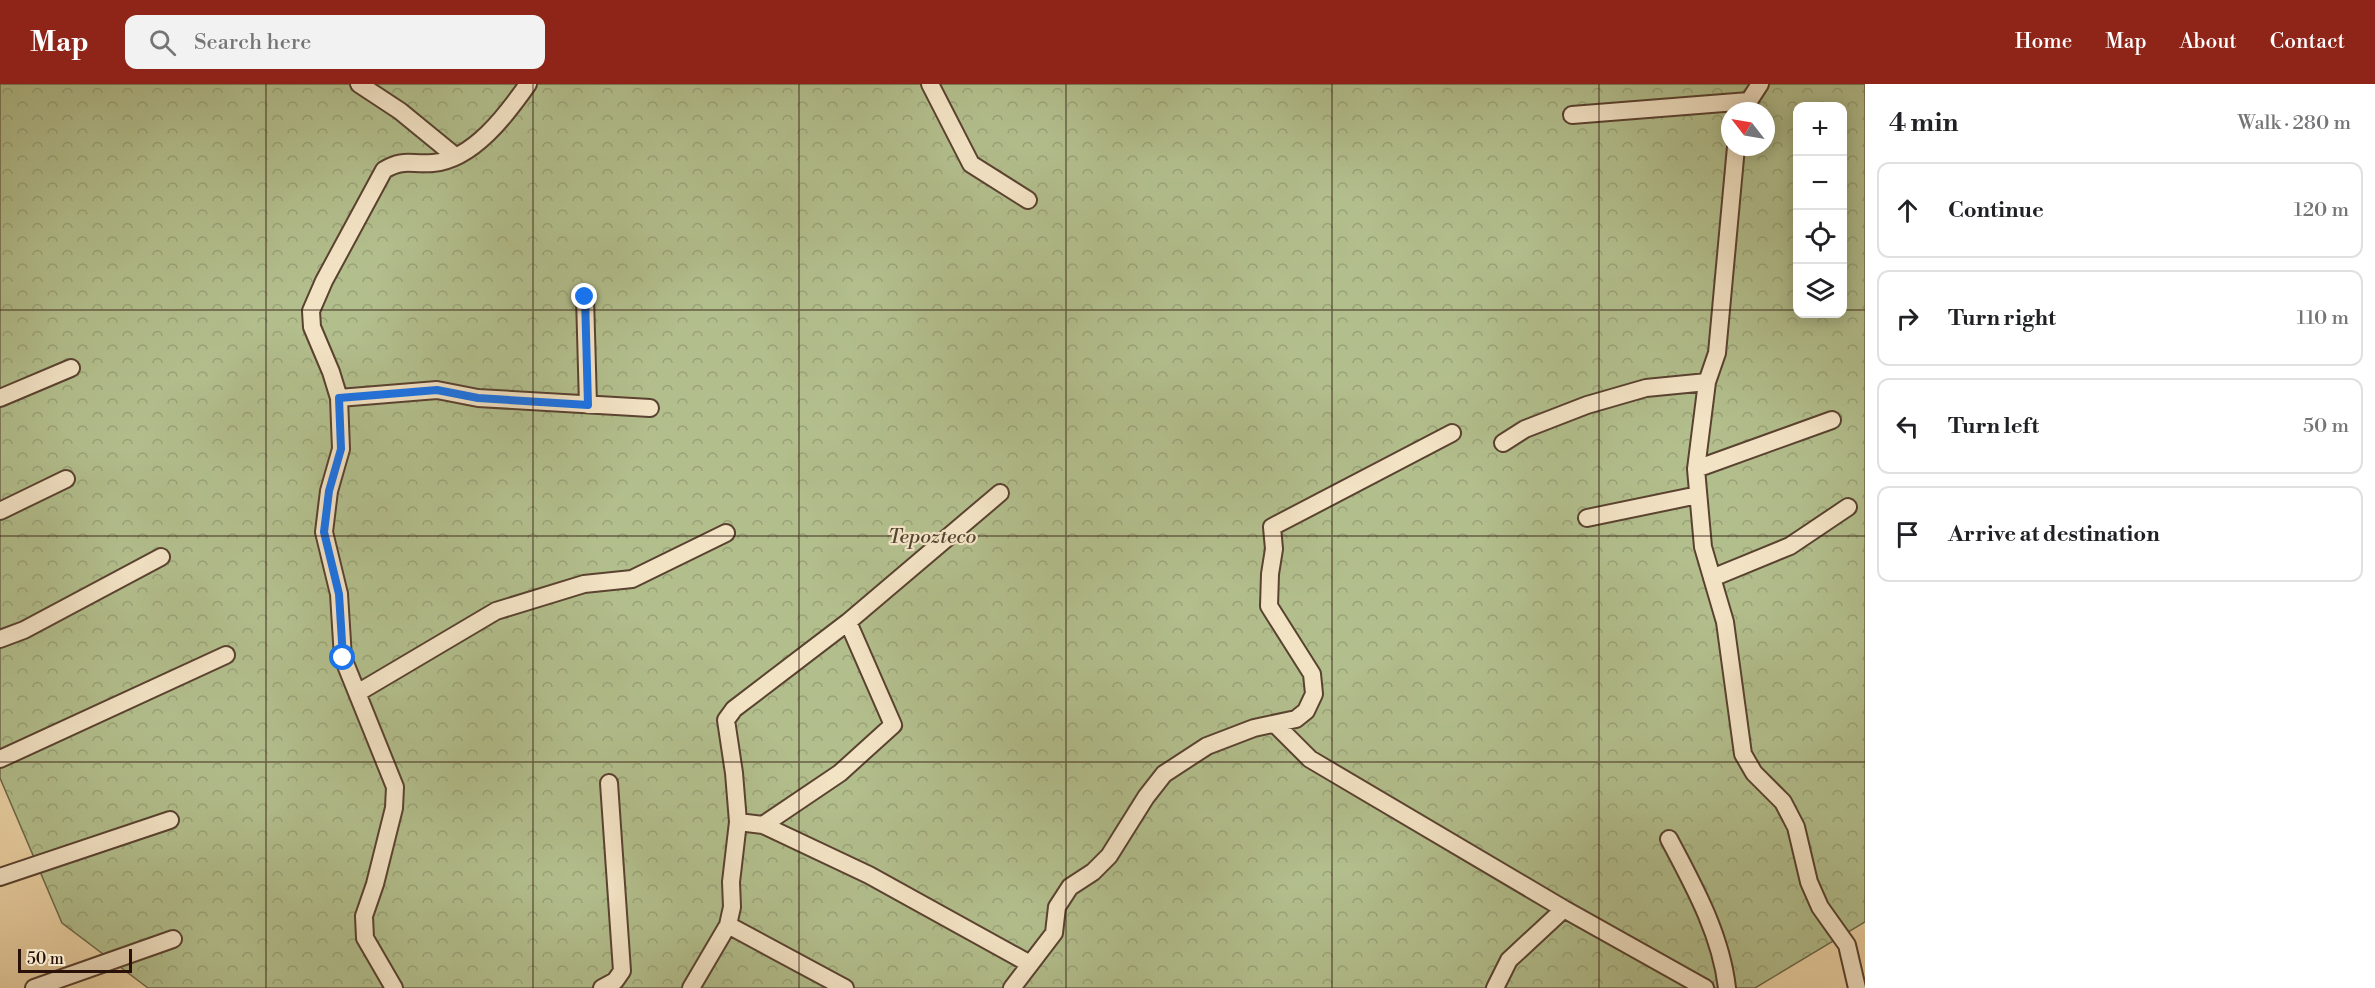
<!DOCTYPE html>
<meta charset="utf-8">
<style>
body{margin:0;font-family:"Libre Bodoni",serif;background:#f2f2f2;color:#202124}
.controls{position:absolute;right:18px;top:18px;display:grid;overflow:hidden;border-radius:12px;box-shadow:0 3px 15px #0003}
.controls button{width:54px;height:54px;display:grid;place-items:center;padding:0;border:0;border-bottom:2px solid #e0e0e0;background:#fff;color:#202124;font:30px sans-serif}
.compass{position:absolute;left:1721px;top:18px;width:54px;height:54px;border-radius:50%;background:#fff;box-shadow:0 3px 15px #0003;rotate:301deg}
.scale{position:absolute;left:18px;bottom:15px;width:114px;box-sizing:border-box;padding-left:6px;border:3px solid #291109;border-top:0;font-size:16px;line-height:21px;white-space:nowrap;color:#291109;-webkit-text-stroke:4px #f3e3c5;paint-order:stroke}
.stop{position:absolute;width:18px;height:18px;margin:-14px;border:4px solid #1a73e8;border-radius:50%;background:#fff}
.stop.end{background:#1a73e8;border-color:#fff;box-shadow:0 2px 6px #0008}
.list{margin:0;padding:0;list-style:none}
h2{display:flex;justify-content:space-between;align-items:center;height:78px;margin:0;padding:0 24px;font-size:26px}
h2 small{font-size:20px;font-weight:400;color:#757577}
.list li{display:grid;grid-template-columns:39px 1fr auto;gap:18px;align-items:center;box-sizing:border-box;height:96px;margin:0 12px 12px;padding:0 12px;border:2px solid #e0e0e0;border-radius:12px}
.list b{display:block;font-size:22px;white-space:nowrap}
.list em{font-size:20px;font-style:normal;color:#757577}
.icon{flex:none;width:33px;height:33px;fill:none;stroke:currentColor;stroke-width:2;stroke-linecap:round;stroke-linejoin:round}
.map{position:relative;flex:none;width:1865px;height:904px;overflow:hidden}
header{display:flex;align-items:center;gap:36px;box-sizing:border-box;height:84px;padding:0 30px;background:#8f2418;color:#fff}
header strong{font-size:28px}
nav{display:flex;gap:33px;margin-inline-start:auto;font-size:21px}
.search{width:420px;height:54px;background:#f2f2f2;display:flex;align-items:center;gap:15px;box-sizing:border-box;padding:0 21px;border-radius:12px;color:#757577;font-size:22px}
main{display:flex}
aside{flex:1;background:#fff}
.map>svg:first-child{display:block}
</style>
<header>
<strong>Map</strong>
<div class="search"><svg class="icon" aria-label="search" viewBox="0 0 24 24"><circle cx="10" cy="10" r="6"/><path d="M15 15l6 6"/></svg>Search here</div>
<nav><a>Home</a><a>Map</a><a>About</a><a>Contact</a></nav>
</header>
<main>
<div class="map">
<svg width="1865" height="904" viewBox="0 0 1865 904">
<defs>
<pattern id="forest-crowns" width="20" height="18" patternUnits="userSpaceOnUse" patternTransform="scale(1.5)"><rect width="20" height="18" fill="#b2be8c"/><path d="M2 6a3 3 0 1 1 6 0M12 15a3 3 0 1 1 6 0" fill="none" stroke="#99a277"/></pattern>
</defs>
<rect width="100%" height="100%" fill="#edd4a6"/>
<filter id="stains"><feTurbulence type="fractalNoise" baseFrequency=".00333" numOctaves="4"/><feColorMatrix values="0 0 0 0 .2 0 0 0 0 .09 0 0 0 0 .02 0 0 0 .5 -.17"/></filter>
<radialGradient id="worn" r=".72"><stop offset=".6" stop-color="#630" stop-opacity="0"/><stop offset="1" stop-color="#630" stop-opacity=".3"/></radialGradient>
<!-- forest -->
<path fill="url(#forest-crowns)" stroke="#6e684a" stroke-width="1.5" fill-rule="evenodd" d="M0 0H1865V838L1755 904H148L62 839 0 694ZM1798 22H1842V230H1798ZM1730 27H1766V63H1730Z"/>
<g fill="none" stroke-linecap="round" stroke-linejoin="round">
<defs>
<path id="minor" d="M359 0 400 27 455 72
M930 0 971 80 1028 116
M1746 26 1749 17 1760 0
M1572 31 1749 17
M1736 63 1717 269 1707 298 1696 385 1703 463 1725 538 1743 670 1754 689 1783 718 1796 743 1809 798 1820 823 1847 861 1857 904
M585 213 588 321
M0 314 71 284
M339 314 437 306 478 314 650 324
M1503 359 1525 345 1587 321 1646 304 1707 298
M1696 385 1832 336
M0 427 66 395
M1587 434 1698 411
M1712 494 1790 462 1848 423
M0 555 24 546 161 473
M359 608 496 527 584 500 632 495 726 449
M1276 641 1310 675 1564 825 1705 904
M0 675 226 571
M738 738 763 741 840 689 893 641 848 538
M763 741 869 791 1030 880
M1669 755C1694 802 1721 851 1727 904
M0 793 170 736
M728 841 845 904
M34 904 173 855
M394 904 365 854 364 832 375 800 394 724 395 703 343 574 339 510 324 448 329 407 341 365 339 314 331 288 312 243 311 227 324 197 384 86C404 74 411 81 433 79 473 76 507 30 528 0
M602 904 615 897 622 887 609 699
M691 904 728 841 732 823 731 798 738 738 734 689 726 636 734 625 848 538 1000 409
M1012 904 1054 849 1057 823 1070 803 1093 788 1109 772 1146 713 1164 690 1207 662 1254 644 1296 635 1306 627 1314 610 1312 590 1269 522 1270 490 1274 465 1272 443 1452 349
M1495 904 1509 876 1564 825"/>
</defs>
<!-- minor casing -->
<use href="#minor" stroke="#5a4230" stroke-width="20"/>
<!-- minor -->
<use href="#minor" stroke="#f3e3c5" stroke-width="16"/>
</g>
<g fill="none" stroke-linecap="round" stroke-linejoin="round">
<!-- route -->
<path stroke="#1a73e8" stroke-width="8" d="M343 574 339 510 324 448 329 407 341 365 339 314 437 306 478 314 588 321 585 213"/>
</g>
<!-- grid -->
<path fill="none" stroke="#291109" stroke-width="1.5" stroke-opacity="0.55" d="M266 0V904M533 0V904M799 0V904M1066 0V904M1332 0V904M1599 0V904M0 226H1798M1842 226H1865M0 452H1865M0 678H1865"/>
<g text-anchor="middle" stroke-width="4.5" stroke-linejoin="round" paint-order="stroke">
<!-- park labels -->
<g font-size="20" font-style="italic" fill="#524530" stroke="#f3e3c5">
<text x="932" y="459">Tepozteco</text>
</g>
</g>
<rect width="100%" height="100%" filter="url(#stains)"/>
<rect width="100%" height="100%" fill="url(#worn)"/>
</svg>
<div class="controls">
<button>+</button>
<button>−</button>
<button><svg class="icon" aria-label="locate" viewBox="0 0 24 24"><circle cx="12" cy="12" r="6"/><path d="M12 2v4M12 18v4M2 12h4M18 12h4"/></svg></button>
<button><svg class="icon" aria-label="layers" viewBox="0 0 24 24"><path d="M12 4l9 5-9 5-9-5zM3 14l9 5 9-5"/></svg></button>
</div>
<svg class="compass" viewBox="-18 -18 36 36"><path d="M0-13l5 13h-10z" fill="#e53935"/><path d="M0 13l5-13h-10z" fill="#757577"/></svg>
<div class="scale">50 m</div>
<div class="stop" style="left:343px;top:574px"></div>
<div class="stop end" style="left:585px;top:213px"></div>
</div>
<aside>
<h2>4 min<small>Walk · 280 m</small></h2>
<ul class="list">
<li><svg class="icon" aria-label="ahead" viewBox="0 0 24 24"><path d="M12 20V5M6 11l6-6 6 6"/></svg><div><b>Continue</b></div><em>120 m</em></li>
<li><svg class="icon" aria-label="right" viewBox="0 0 24 24"><path d="M7 20v-9h11M14 6l5 5-5 5"/></svg><div><b>Turn right</b></div><em>110 m</em></li>
<li><svg class="icon" aria-label="left" viewBox="0 0 24 24"><path d="M17 20v-9H6M10 6l-5 5 5 5"/></svg><div><b>Turn left</b></div><em>50 m</em></li>
<li><svg class="icon" aria-label="arrive" viewBox="0 0 24 24"><path d="M6 21V4h12l-3 4 3 4H6"/></svg><div><b>Arrive at destination</b></div></li>
</ul>
</aside>
</main>
